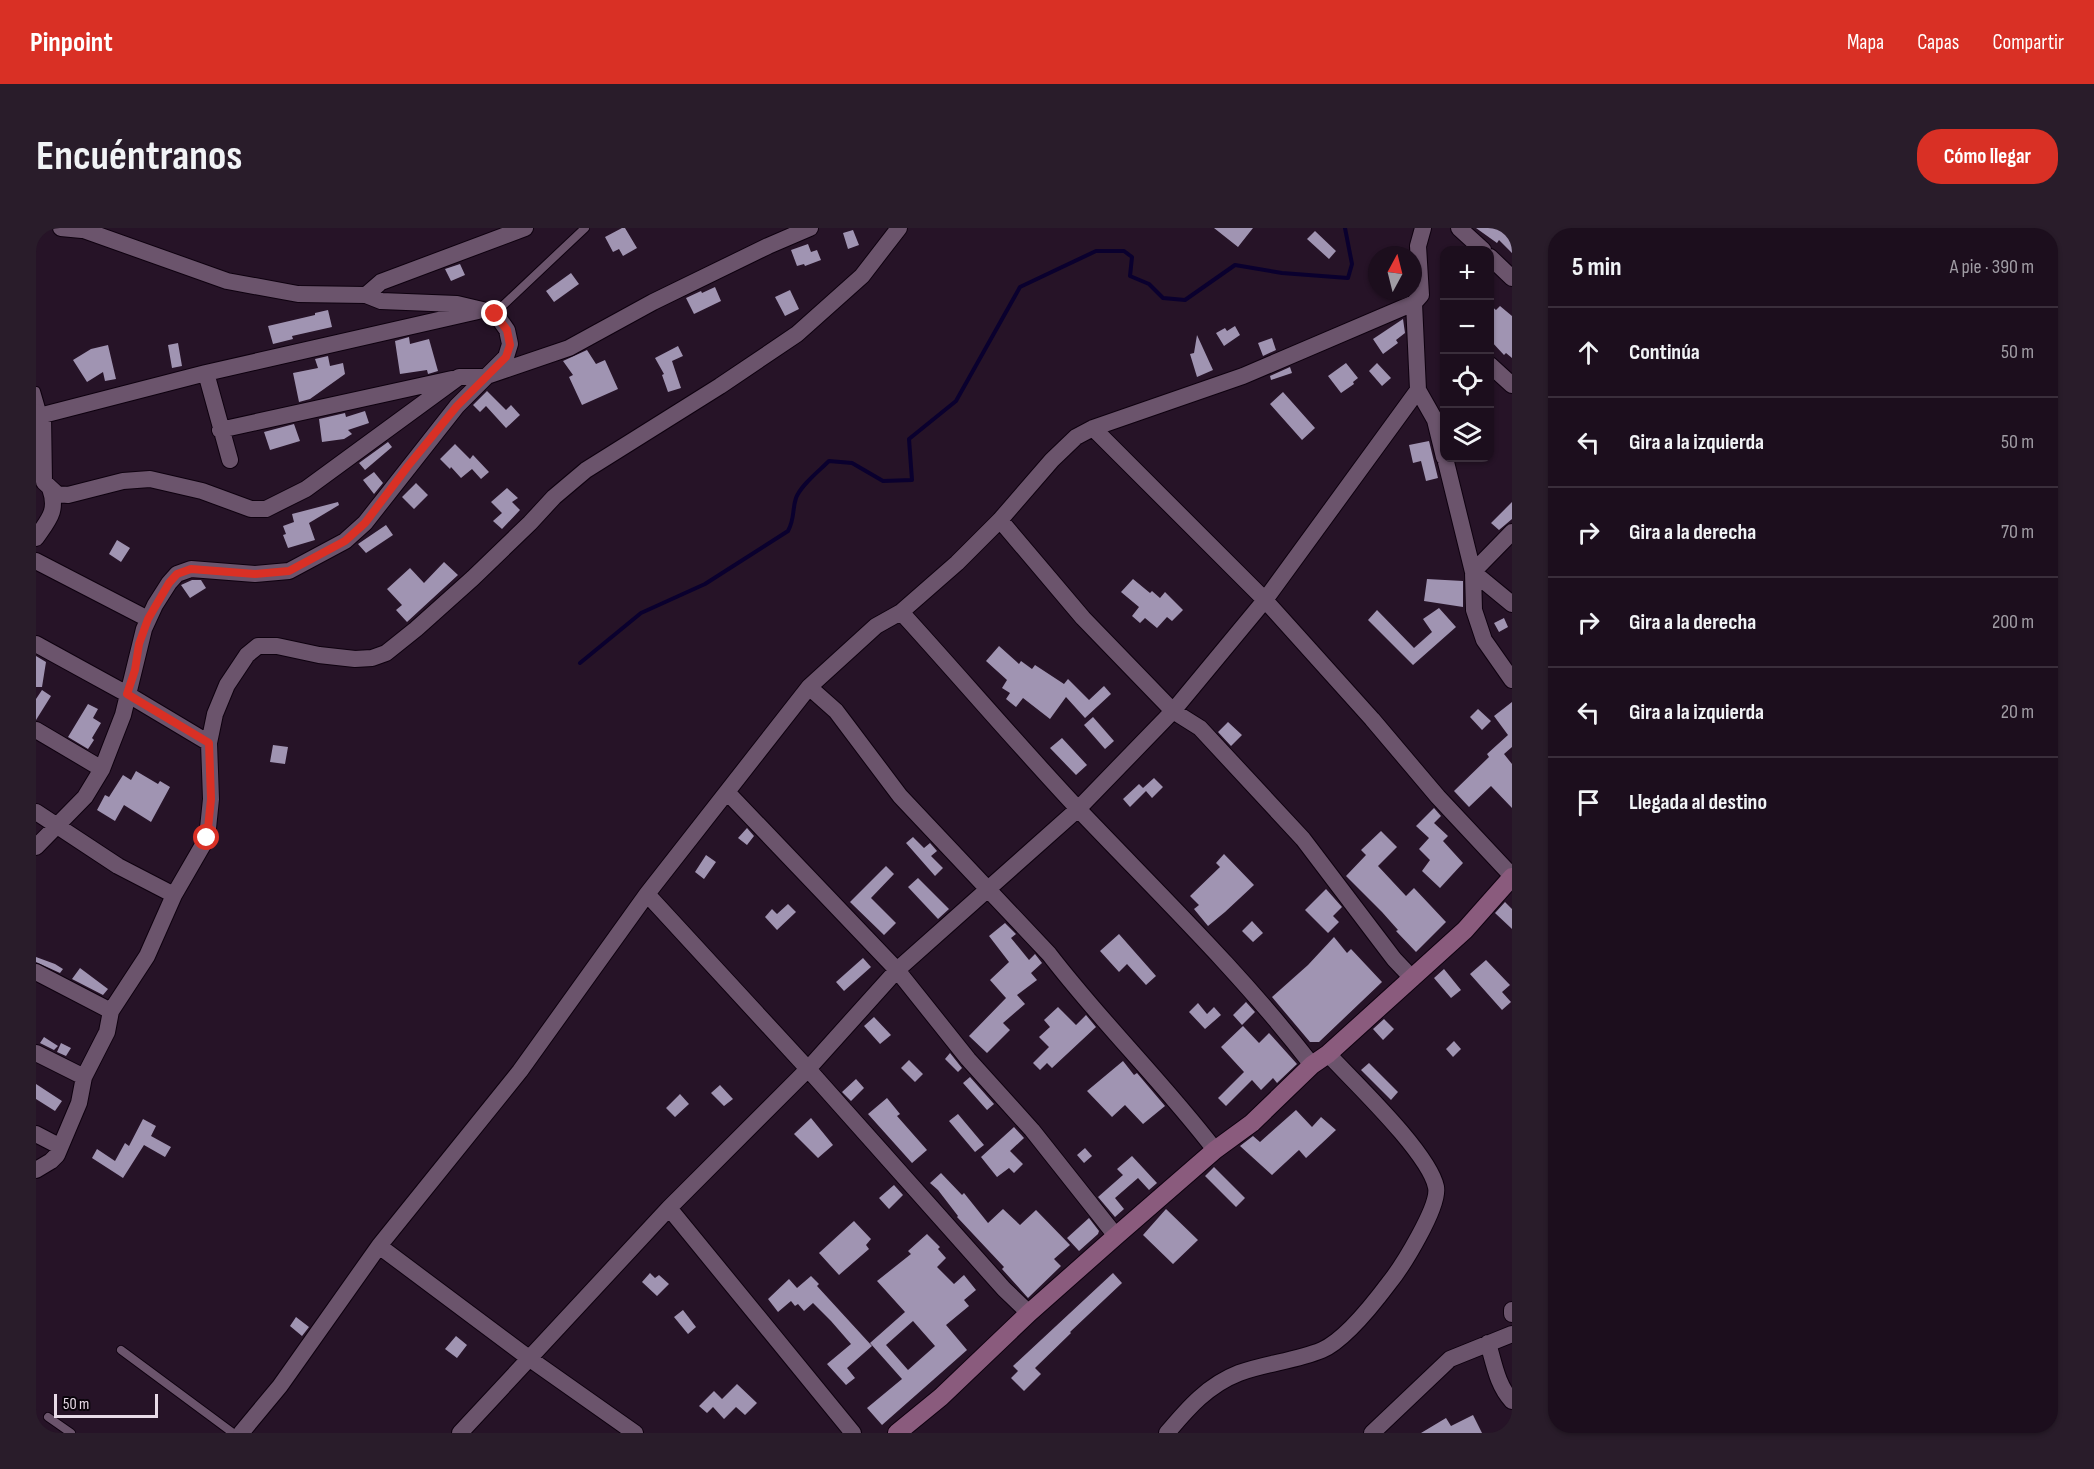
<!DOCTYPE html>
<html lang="es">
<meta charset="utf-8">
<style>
body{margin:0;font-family:"Sofia Sans Condensed",sans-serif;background:#291c2a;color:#f1f3f6}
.controls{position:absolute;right:18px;top:18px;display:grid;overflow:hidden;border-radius:12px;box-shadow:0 2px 4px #0004}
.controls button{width:54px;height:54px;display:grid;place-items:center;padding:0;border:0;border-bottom:2px solid #3a2e3b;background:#1c0e1d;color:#f1f3f6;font:30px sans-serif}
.compass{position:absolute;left:1332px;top:18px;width:54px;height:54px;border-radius:50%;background:#1c0e1d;box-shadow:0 2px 4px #0004;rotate:7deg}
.scale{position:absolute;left:18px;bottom:15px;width:104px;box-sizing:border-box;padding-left:6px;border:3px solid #e8dbe8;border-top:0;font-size:16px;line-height:21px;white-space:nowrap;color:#e8dbe8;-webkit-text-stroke:4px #0a040b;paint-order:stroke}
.stop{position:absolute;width:18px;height:18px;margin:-14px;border:4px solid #d93025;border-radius:50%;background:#fff}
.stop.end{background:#d93025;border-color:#fff;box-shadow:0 2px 6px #0008}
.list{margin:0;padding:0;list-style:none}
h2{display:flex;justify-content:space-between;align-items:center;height:78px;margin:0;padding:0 24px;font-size:26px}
h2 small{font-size:20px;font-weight:400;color:#a09ca4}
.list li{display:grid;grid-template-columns:39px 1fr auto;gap:18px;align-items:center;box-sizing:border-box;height:90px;padding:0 24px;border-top:2px solid #3a2e3b}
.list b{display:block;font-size:22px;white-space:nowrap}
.list em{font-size:20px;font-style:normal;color:#a09ca4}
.icon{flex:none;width:33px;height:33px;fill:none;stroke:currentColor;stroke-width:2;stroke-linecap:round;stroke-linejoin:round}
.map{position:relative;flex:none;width:1476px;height:1205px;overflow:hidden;border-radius:24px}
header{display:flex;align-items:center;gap:36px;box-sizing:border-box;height:84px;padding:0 30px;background:#d93025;color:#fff}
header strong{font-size:28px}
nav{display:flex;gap:33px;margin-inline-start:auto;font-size:21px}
.intro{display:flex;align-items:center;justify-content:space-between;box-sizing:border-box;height:144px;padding:0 36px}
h1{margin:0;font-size:42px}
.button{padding:15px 27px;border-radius:24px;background:#d93025;color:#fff;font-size:21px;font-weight:700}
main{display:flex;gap:36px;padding:0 36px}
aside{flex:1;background:#1c0e1d;border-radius:24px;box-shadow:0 2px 4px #0004}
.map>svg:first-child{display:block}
</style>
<header>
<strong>Pinpoint</strong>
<nav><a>Mapa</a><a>Capas</a><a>Compartir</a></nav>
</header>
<div class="intro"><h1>Encuéntranos</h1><a class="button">Cómo llegar</a></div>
<main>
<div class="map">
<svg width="1476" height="1205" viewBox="0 0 1476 1205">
<rect width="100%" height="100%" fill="#261327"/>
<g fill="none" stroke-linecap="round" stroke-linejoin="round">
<!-- stream -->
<path stroke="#0a002e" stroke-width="4" d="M544 435 605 385 669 356 752 303C759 290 756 282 760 270 765 257 783 243 793 233L816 235 847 253 876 252 873 211 920 173 984 59 1060 23H1088L1096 29 1094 48 1113 56 1127 70 1149 72 1199 37 1246 45 1312 50 1316 36 1309 0"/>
</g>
<!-- building -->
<path fill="#a094b2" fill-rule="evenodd" d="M586 0H589L601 20 587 28 583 21 577 24 569 9Z
M1178 0H1217L1202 19Z
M1440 0H1472L1470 3 1476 7V25L1463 12 1461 15Z
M817 2 823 17 812 21 807 5Z
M1279 3 1300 23 1293 31 1271 11Z
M772 16 775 24 781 22 785 32 769 38 768 36 761 38 755 22Z
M424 36 429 47 415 53 409 41Z
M535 45 543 56 518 74 510 63Z
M679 59 685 73 658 86 650 70 665 63 666 65Z
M754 62 763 81 749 88 739 69Z
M1454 77 1460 82 1464 78 1476 88V130L1470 125 1468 127 1454 112Z
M292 82 296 99 256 108 257 111 237 116 232 98 279 87V85Z
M1367 91 1369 105 1360 112 1362 115 1347 126 1337 111Z
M1199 98 1204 107 1188 118 1180 105 1189 100 1191 103Z
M1161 107 1177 142 1161 149 1154 126 1158 125Z
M373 109 374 116 393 111 402 143 392 146 391 142 364 146 359 113Z
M1236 110 1240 122 1227 128 1222 115Z
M142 115 146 138 136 140 132 117Z
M72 117 80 151 69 153 67 144 51 154 37 132 55 121Z
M642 118 647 128 636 133 645 160 632 164 626 147 628 146 619 130Z
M551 122 560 136 569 132 582 161 546 177 533 149 537 147 527 133Z
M292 128 294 138 307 135 309 146 274 171 263 174 257 145 282 140 279 131Z
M1310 135 1322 150 1317 154 1318 156 1305 165 1292 148Z
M1341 135 1355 150 1346 158 1333 143Z
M1254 139 1256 145 1235 152 1234 148Z
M451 163 470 182 475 177 484 187 470 200 450 178 444 184 437 177Z
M1247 164 1279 200 1266 212 1234 176Z
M329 183 333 195 312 202 316 206 308 211 286 214 283 191 309 185 310 189Z
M258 196 264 213 234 222 228 204Z
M1393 213 1402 250 1390 253 1385 233 1377 235 1373 217Z
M352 214 356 219 329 242 323 235Z
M419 216 434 231 437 227 453 244 445 251 436 241 425 250 415 239 414 241 404 231Z
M338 244 347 255 338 266 327 252Z
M380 255 392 267 378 281 366 269Z
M471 260 482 270 476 274 484 282 466 301 457 293 466 285 455 274Z
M302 274 303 277 273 295 279 312 252 320 247 307 250 306 247 298 258 294 256 286Z
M1476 274V291L1463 302 1455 295Z
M350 297 357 307 330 325 322 316Z
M81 312 94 320 85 334 73 326Z
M408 334 422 347 371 394 360 382 366 377 351 361 374 340 388 355Z
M1097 351 1114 365 1116 363 1124 370 1129 364 1147 382 1136 393 1131 389 1121 400 1109 390 1104 395 1096 388 1103 379 1085 364Z
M1391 351 1427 353V379L1388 373Z
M156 352H165L170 360 154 370 145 357Z
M1403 380 1420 399 1377 437 1332 392 1341 382 1378 420 1396 404 1387 391Z
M1468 390 1472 399 1463 404 1458 395Z
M963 418 983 436 985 433 996 441 999 437 1028 456 1032 451 1053 472 1068 458 1075 466 1049 490 1030 469 1014 491 987 470 980 479 970 471 974 465 966 460 971 452 950 433Z
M0 428 10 434 6 459H0Z
M6 462 15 468 0 492V471Z
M1476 474V519L1468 526 1476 536V580L1455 558 1433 579 1418 563 1453 529 1451 526 1472 507 1458 488Z
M52 476 62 481 57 490 65 495 56 510 58 512 52 521 32 509Z
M1442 481 1455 493 1446 502 1434 489Z
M1057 489 1078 513 1069 521 1048 497Z
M1192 494 1206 507 1195 518 1182 504Z
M1026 510 1051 537 1040 547 1014 520Z
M237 517 252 519 249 536 234 534Z
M100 543 122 556 124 553 134 559 115 594 88 577 79 593 61 582 69 567 73 569 87 547 95 552Z
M1118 550 1127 559 1116 570 1110 563 1094 579 1087 571 1103 556 1107 560Z
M1398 580 1405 588 1398 595 1412 608 1407 613 1427 635 1404 660 1386 643 1394 632 1383 621 1393 610 1380 598Z
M711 600 718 608 711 617 702 610Z
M1345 603 1361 619 1342 638 1370 668 1378 660 1410 694 1380 724 1360 703 1362 702 1346 684 1310 648 1330 627 1325 622Z
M877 609 888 620 894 615 901 623 895 628 907 640 899 648 870 615Z
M1188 626 1218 657 1189 684 1172 698 1158 681 1163 677 1154 668 1184 639 1180 635Z
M670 627 680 634 668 651 659 644Z
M850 638 858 646 835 670 860 695 848 707 814 674Z
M882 650 913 681 902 691 872 659Z
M1290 661 1306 679 1297 688 1303 694 1292 705 1269 682Z
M1469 674 1476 681V701L1459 685Z
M752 676 760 684 741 702 729 689 736 681 741 686Z
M1216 693 1227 705 1217 714 1206 703Z
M969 695 980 706 975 710 993 732 999 726 1006 735 995 745 1001 752 981 767 989 776 967 795 974 802 951 825 933 808 970 770 954 752 973 734 953 708Z
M1083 706 1120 748 1110 757 1091 736 1083 744 1064 723Z
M1298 709 1311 725 1315 721 1346 754 1283 814H1274L1236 769 1272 737Z
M0 729 19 736 27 741 24 745 0 734Z
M827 730 835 739 808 763 800 754Z
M1450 732 1474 757 1466 764 1475 774 1466 782 1434 746Z
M44 740 72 761 67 767 36 751Z
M1408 741 1425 762 1415 770 1398 750Z
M1210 774 1219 784 1206 797 1197 787Z
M1162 775 1171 786 1178 779 1185 787 1169 801 1153 784Z
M1022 779 1040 797 1050 787 1060 799 1016 840 1011 835 1004 842 997 835 1013 819 1003 809 1014 799 1008 792Z
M838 789 855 807 844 816 828 798Z
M1348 791 1358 801 1347 812 1337 801Z
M1207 798 1223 815 1233 805 1261 836 1241 855 1237 850 1225 862 1216 852 1190 878 1182 870 1208 844 1185 819Z
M8 809 22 818 18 822 4 815Z
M1418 813 1425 821 1417 829 1410 821Z
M25 815 35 820 30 828 21 824Z
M914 825 926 840 922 844 909 831Z
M873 832 887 846 879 854 865 840Z
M1087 833 1098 847 1101 845 1129 878 1107 896 1089 877 1076 889 1051 863Z
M1333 835 1362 864 1355 872 1325 842Z
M934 849 958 876 951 882 927 855Z
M820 851 828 860 815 873 806 864Z
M0 856 26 873 19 883 0 871Z
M684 857 697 871 688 878 675 865Z
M644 866 653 876 639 889 630 880Z
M851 870 864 886 861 888 891 922 876 935 832 886Z
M1260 882 1276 899 1285 889 1300 902 1270 930 1263 922 1236 947 1204 918 1217 908 1224 914Z
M922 886 948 917 939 924 913 893Z
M775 890 797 917 782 930 758 906Z
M107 891 120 898 115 908 135 919 129 929 108 917 87 950 56 930 61 921 79 933 89 915 93 918Z
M978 899 988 910 974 923 987 936 978 945 973 940 961 949 945 929Z
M1049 920 1056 928 1048 935 1041 927Z
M1096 928 1121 955 1113 962 1102 950 1079 970 1088 981 1079 989 1062 969 1087 947 1081 941Z
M1178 939 1209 970 1200 979 1169 948Z
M905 945 926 967 928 965 952 995 967 981 984 997 1000 982 1034 1017 1018 1031 1025 1038 992 1070 966 1041 968 1039 921 989 922 988 902 962 894 955Z
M858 957 867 967 853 981 843 970Z
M1130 981 1162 1012 1137 1036 1107 1007Z
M1053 990 1063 1003 1062 1006 1043 1023 1031 1010Z
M818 993 835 1011 830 1017 833 1021 803 1047 783 1025Z
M891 1006 904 1019 902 1021 910 1030 901 1039 918 1056 928 1047 940 1062 928 1072 933 1078 910 1097 931 1122 846 1197 831 1180 866 1151 834 1115 869 1084 841 1053 875 1026 872 1023ZM877 1093 899 1118 872 1142 850 1117Z
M614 1045 619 1050 623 1047 633 1056 621 1068 606 1054Z
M1077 1045 1086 1055 1034 1104 1035 1105 999 1140 1005 1146 988 1163 975 1150 982 1143 977 1138Z
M775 1048 783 1056 781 1058 836 1118 811 1140 819 1150 810 1157 791 1136 815 1116 795 1093 777 1075 768 1083 762 1076 759 1078 755 1073 742 1084 732 1071 753 1051 761 1060Z
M647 1082 660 1099 652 1106 638 1089Z
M260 1089 273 1099 266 1108 254 1098Z
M420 1108 431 1117 421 1130 409 1121Z
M701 1156 721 1175 709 1187 700 1179 688 1191 677 1179 671 1185 663 1178 678 1163 686 1171Z
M1437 1187 1446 1205H1385L1410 1190 1415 1198Z"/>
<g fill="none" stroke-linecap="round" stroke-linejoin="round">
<defs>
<path id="lane" d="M459 85 549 0
M0 163 7 187
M85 1122 197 1205
M12 1189 35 1205"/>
<path id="street" d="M25 0 46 2
M42 0 191 53 262 66 330 67
M1387 0 1382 18 1385 67 1378 75 1382 162 1399 192 1408 229
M1423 0 1447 22
M1454 29 1476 50
M1454 137 1476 157
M170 145 194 232
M0 184 7 187 8 254 21 266 32 267 87 253 114 251 166 263 215 281H230L270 261 423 149H448L533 120 617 74 732 18 774 0
M7 187 170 145 442 83
M1057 200 1229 372 1336 491 1402 569 1476 648
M184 202 416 151
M1409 230 1437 344 1438 382 1448 412 1476 452
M964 292 1047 390 1137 483 1164 500 1267 611 1358 731 1376 750
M0 310C13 291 22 283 14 260
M0 333 112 391
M1437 344 1476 304
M1437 344 1476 376
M865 384C925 450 983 518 1044 583 1123 666 1206 746 1276 837
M0 416 91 466 173 515
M773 459 800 483 864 568 1013 726C1065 794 1127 854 1179 922
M0 502 66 541
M691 564 861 742 932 831 996 902 1080 1008
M0 584 82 638 138 667
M0 619 49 569 66 541 87 487 108 401 119 377 133 355 141 346 155 341 219 346 253 343 309 313 329 295 421 178 470 129 474 116 471 102 459 85 421 76 345 73 330 67 345 54 489 0
M611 666 772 841 968 1061 993 1085
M0 744 75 783
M0 825 48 849
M0 906 23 918
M0 942 15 933 21 927 43 875 48 849 71 804 75 783 111 728 138 667 171 610 175 571 173 515 179 486 191 457 211 427 222 418H241L283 427 319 431 336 430 350 425 380 401 437 350 494 295 518 269 550 242 684 158 761 106 826 48 863 0
M633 980 817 1205
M343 1018 494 1131 599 1205
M1476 1082V1086
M1452 1115C1458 1135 1461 1157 1476 1173
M205 1205 244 1158 343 1018 484 843 611 666 773 459 840 398 865 384 921 335 964 292 1016 232 1040 209 1057 200 1207 148 1378 75
M424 1205 633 980 772 841 861 742 1042 581 1137 483 1229 372 1382 162
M1131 1205C1152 1180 1172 1157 1203 1145 1230 1135 1260 1133 1286 1122 1309 1112 1338 1075 1353 1055 1366 1039 1404 978 1400 959 1393 925 1318 854 1292 826
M1336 1205 1414 1131 1476 1106"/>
<path id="secondary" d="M861 1205 905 1169 993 1085 1080 1008 1179 922 1216 895 1276 837 1292 826 1376 750 1429 702 1476 649"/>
</defs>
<!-- lane casing -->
<use href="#lane" stroke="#0e010f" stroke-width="10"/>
<!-- street casing -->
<use href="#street" stroke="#0e010f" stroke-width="18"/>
<!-- secondary casing -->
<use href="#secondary" stroke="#0e010f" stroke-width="20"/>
<!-- lane -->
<use href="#lane" stroke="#6b546c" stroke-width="8"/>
<!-- street -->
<use href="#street" stroke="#6b546c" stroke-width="16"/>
<!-- secondary -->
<use href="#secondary" stroke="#8a5b7d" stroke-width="18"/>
</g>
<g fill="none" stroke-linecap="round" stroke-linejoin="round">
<!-- route -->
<path stroke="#d93025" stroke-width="8" d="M171 610 175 571 173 515 91 466 99 442 103 416 112 391 133 355 141 346 155 341 219 346 253 343 309 313 329 295 372 238 421 178 470 129 474 117 471 102 459 86"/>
</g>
</svg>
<div class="controls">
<button>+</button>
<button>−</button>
<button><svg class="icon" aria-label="locate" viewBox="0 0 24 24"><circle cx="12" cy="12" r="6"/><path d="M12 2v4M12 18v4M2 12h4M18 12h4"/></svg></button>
<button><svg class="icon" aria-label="layers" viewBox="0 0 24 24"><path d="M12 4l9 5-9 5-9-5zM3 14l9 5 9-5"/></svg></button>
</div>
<svg class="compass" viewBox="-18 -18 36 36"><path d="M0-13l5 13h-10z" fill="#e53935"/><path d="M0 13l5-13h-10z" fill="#a09ca4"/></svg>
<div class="scale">50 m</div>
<div class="stop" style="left:171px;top:610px"></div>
<div class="stop end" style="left:459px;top:86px"></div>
</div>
<aside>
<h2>5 min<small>A pie · 390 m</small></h2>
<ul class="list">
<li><svg class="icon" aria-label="ahead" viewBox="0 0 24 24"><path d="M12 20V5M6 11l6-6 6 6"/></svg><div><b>Continúa</b></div><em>50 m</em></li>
<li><svg class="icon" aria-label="left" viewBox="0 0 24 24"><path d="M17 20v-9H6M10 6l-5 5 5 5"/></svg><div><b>Gira a la izquierda</b></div><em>50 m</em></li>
<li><svg class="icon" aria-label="right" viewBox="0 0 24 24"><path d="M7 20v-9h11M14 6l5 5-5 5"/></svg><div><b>Gira a la derecha</b></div><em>70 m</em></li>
<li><svg class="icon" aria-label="right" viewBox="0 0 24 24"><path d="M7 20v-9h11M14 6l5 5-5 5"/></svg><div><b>Gira a la derecha</b></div><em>200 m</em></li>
<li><svg class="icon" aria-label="left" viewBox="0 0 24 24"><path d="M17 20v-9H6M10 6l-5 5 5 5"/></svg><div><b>Gira a la izquierda</b></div><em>20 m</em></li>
<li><svg class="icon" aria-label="arrive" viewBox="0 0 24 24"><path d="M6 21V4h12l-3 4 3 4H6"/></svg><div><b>Llegada al destino</b></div></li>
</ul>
</aside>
</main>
